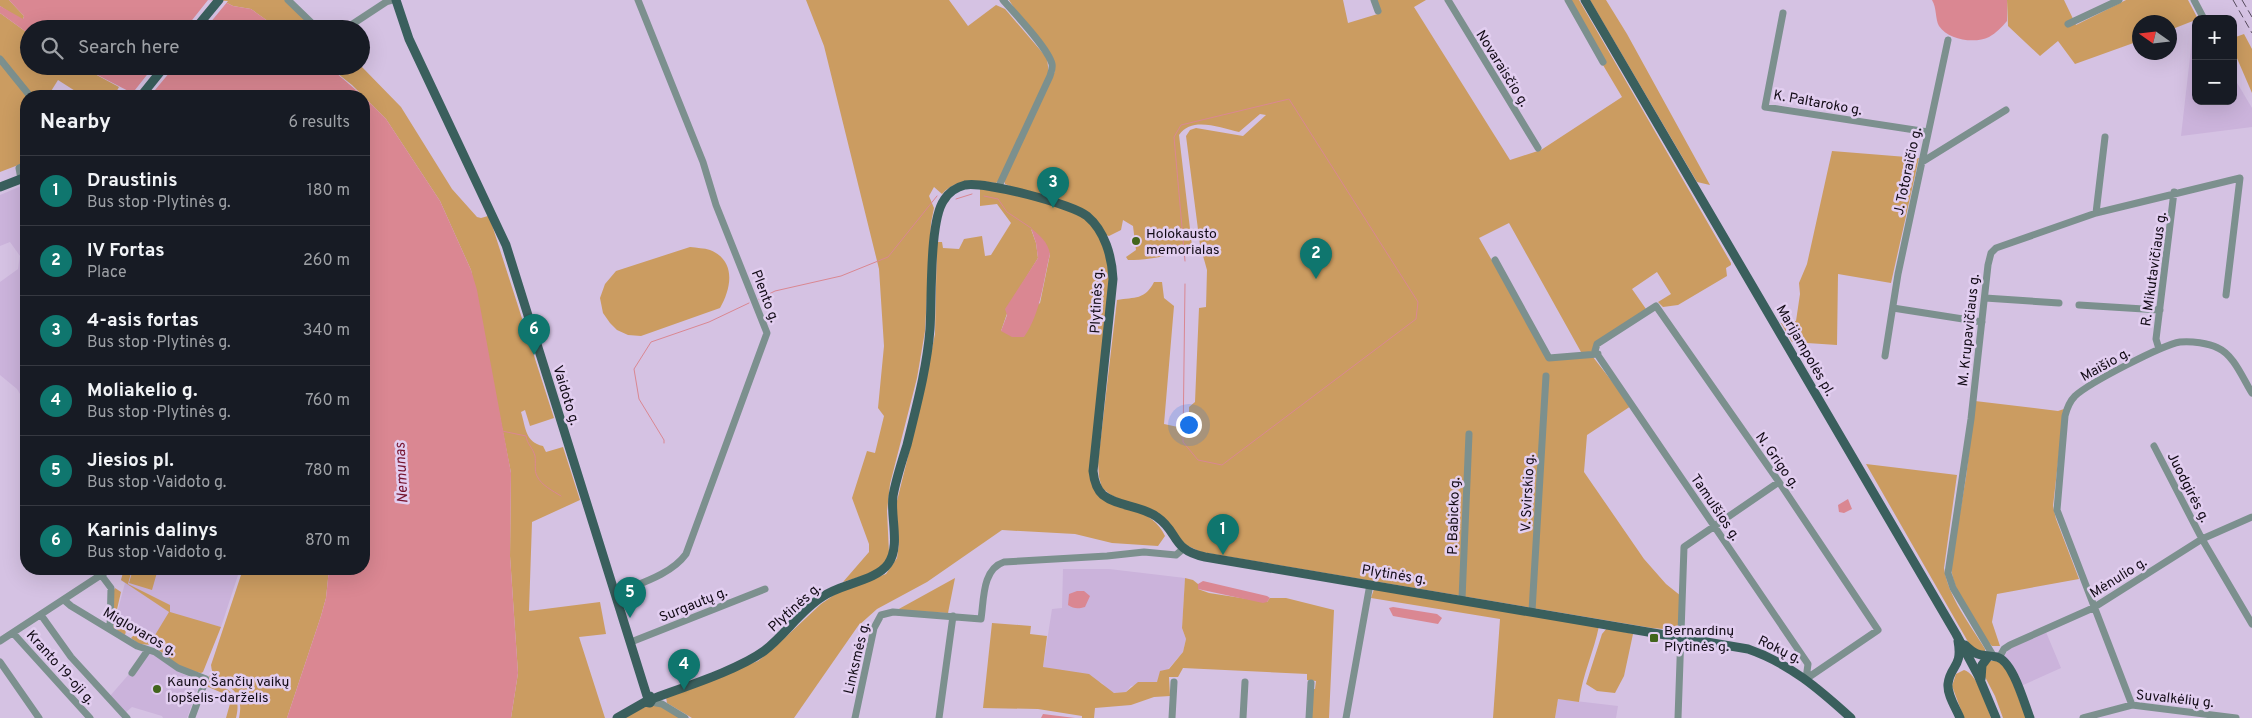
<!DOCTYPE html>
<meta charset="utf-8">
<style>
body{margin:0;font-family:Overpass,sans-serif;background:#242831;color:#f1f3f6}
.controls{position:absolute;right:15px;top:15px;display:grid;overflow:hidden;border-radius:10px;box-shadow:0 5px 20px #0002}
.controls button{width:45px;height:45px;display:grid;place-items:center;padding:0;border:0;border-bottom:1px solid #363941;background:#171b24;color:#f1f3f6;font:25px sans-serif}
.compass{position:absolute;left:2132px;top:15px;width:45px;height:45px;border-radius:50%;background:#171b24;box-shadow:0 5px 20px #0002;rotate:284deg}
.you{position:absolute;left:1188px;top:424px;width:18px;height:18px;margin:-12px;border:4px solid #fff;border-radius:50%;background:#1a73e8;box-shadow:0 0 0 8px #1a73e833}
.badge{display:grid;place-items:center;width:32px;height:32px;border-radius:50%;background:#0f766e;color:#fff;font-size:16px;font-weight:700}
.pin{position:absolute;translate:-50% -41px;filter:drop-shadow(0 1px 2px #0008)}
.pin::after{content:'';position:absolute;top:26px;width:18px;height:15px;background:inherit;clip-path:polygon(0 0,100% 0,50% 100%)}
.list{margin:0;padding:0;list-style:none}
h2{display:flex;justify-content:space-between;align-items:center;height:65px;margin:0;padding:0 20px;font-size:21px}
h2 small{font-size:16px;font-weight:400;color:#9ea1a6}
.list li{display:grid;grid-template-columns:32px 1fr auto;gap:15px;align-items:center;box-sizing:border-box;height:70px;padding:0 20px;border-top:1px solid #363941}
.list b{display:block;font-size:19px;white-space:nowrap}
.list p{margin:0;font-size:16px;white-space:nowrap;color:#9ea1a6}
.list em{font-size:16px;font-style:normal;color:#9ea1a6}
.icon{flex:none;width:28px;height:28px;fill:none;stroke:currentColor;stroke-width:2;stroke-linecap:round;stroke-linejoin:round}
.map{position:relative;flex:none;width:2252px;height:718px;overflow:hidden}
.search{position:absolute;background:#171b24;box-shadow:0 5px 20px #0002;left:20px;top:20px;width:350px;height:55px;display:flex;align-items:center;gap:12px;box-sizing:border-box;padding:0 18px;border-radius:28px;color:#9ea1a6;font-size:19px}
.panel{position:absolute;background:#171b24;box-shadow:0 5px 20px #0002;left:20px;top:90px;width:350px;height:485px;border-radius:20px}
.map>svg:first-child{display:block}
</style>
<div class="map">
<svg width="2252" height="718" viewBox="0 0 2252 718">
<rect width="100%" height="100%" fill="#d5c2e3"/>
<!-- built -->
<path fill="#cbb3db" d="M2196 21V101H2233V76L2252 108V127L2181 136 2194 22Z
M26 184V404L17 389 0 375V282L18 269 20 256 10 242 0 246V195Z
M124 569H240L221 627 205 623 152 641 116 617 125 583 121 580Z
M1063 569H1109L1185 578 1182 628 1186 639 1183 652 1157 682 1131 686 1126 692 1114 693 1108 690 1102 683 1043 667 1052 609 1062 608Z
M2046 632 2061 668 2021 686 2014 667 2005 659V655L2009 649Z
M149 651 177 671 200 682 187 718H163L162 716 132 707 125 713 110 696Z
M1558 699 1618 706 1616 718H1555Z"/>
<!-- green -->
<path fill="#cb9c61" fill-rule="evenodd" d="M0 0H9L24 16 23 19H20L0 6Z
M221 0H286L316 29H279L251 9 233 6Z
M806 0H949L968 26 996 5 1005 9 1047 58 1049 75 999 180 996 183C976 180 956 178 942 194L934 187 929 196 934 208 931 223 925 331 917 378 890 484 887 511 889 553 885 563 875 572 843 582 869 552V544L852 498 867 451 875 453 884 416 878 408 884 346 879 269 824 46Z
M1009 0H1343L1348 23 1381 13 1376 0H1426L1414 7 1510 160 1541 150 1622 97 1572 13V0H1579L1731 263V265L1726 268 1727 276 1678 305 1663 307 1658 302 1671 294 1657 272 1632 289 1646 309 1592 352H1581L1509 223 1479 238 1548 358 1593 357 1631 406 1587 435 1584 472 1644 559 1666 584 1681 596 1679 627 1675 630 1652 628 1201 552 1186 545 1173 530 1126 502 1111 495 1102 488 1099 477 1098 462 1117 300C1135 297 1145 300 1154 282H1162L1164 298 1174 306 1164 424 1178 427 1189 435V407L1195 402 1199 308 1206 307 1207 270 1200 245 1186 136 1190 130 1196 128 1243 136 1266 115 1260 114 1239 132C1220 128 1192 116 1179 135L1192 246C1171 256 1151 260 1128 260L1126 257 1136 250 1133 226 1123 220 1121 230 1109 236 1106 235 1098 222 1005 184 1004 180 1055 71Z
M1590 0H1606L1627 34 1710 185 1697 182Z
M2007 0H2064L2076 25 2126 0H2188L2198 19 2170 30V22H2140L2139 41 2075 64 2058 41 2040 56 2008 26Z
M0 13 29 34V66H80L119 87 114 96H83L58 80 48 96H26V162L0 172Z
M2244 34 2252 49V93L2233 49V38Z
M328 66H361L401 107 452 189 477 217 481 218 488 216 492 225 554 418 530 426 525 410 521 412C526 428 525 442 543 446L546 452 563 447 580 500 532 522 529 611 600 602 606 634 579 637 605 718H511L518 673 510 556 511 473 471 270 440 201 386 119 352 85Z
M1832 151 1919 158 1891 283 1838 274 1837 345 1792 342 1781 323 1796 321 1800 294 1799 283 1807 264Z
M980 189C1005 192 1067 204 1086 220 1102 232 1106 257 1110 275L1090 468 1097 493C1119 503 1155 512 1165 536L1158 546 1112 543 1075 534 1002 530 927 582 877 609 858 626 794 718H692L667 703 666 697 758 661 774 648 821 604 840 591 886 574 897 558 899 544 896 505 918 416 935 334 937 242H942L943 248 959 249 964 239 982 236 985 256 991 255 1011 223 997 204 980 206ZM1031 229 1050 254 1040 303 1001 331 1011 302 1038 258 1036 243Z
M690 247C697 248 704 248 710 250 737 261 731 289 720 308L641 336 628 335 617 330 610 323 603 313 600 298 605 284 616 271Z
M1975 401 2058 411 2064 409 2053 506 2056 519 2079 579 1997 594 1992 622 2000 646H1992L1989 643C1975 620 1953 594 1951 566L1966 477Z
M1866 464 1957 475 1944 568C1948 597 1970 624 1985 649V653L1971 647Z
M124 569H132L128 584 170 605V612L221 627 203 672 201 673 183 669 152 645 139 644 131 638 135 634V630L152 640 169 612 121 580Z
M133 569H158L152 590 129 583Z
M243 569H329L326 598 321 616 287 718H239C247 679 213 691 211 665Z
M955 578 948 613 897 610Z
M1185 578 1193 580 1198 584V589L1209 593 1267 602 1270 598H1286L1334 610 1329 718H1311L1313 689H1315L1316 681 1307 680V674L1183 668 1178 677H1169L1170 696 1154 697 1131 705 1095 708 1094 718H1082V716L1038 709 983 708 992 623 1031 626 1030 634 1047 636 1043 667 1089 674 1114 693 1126 692 1138 682H1157L1160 671 1169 669 1183 652 1186 639 1182 628Z
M115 588 121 592 115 618 116 625 126 631 125 635 113 628 114 590Z
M1374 589 1599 626C1594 652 1582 675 1579 702L1558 699 1555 718H1493L1500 619 1371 598Z
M1607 628 1633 634 1624 676 1615 693 1597 691 1586 684 1602 634Z
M1990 661H1998L2008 670 2026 718H2003L1995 696 1984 675V667Z
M1964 670C1977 673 1986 705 1991 718H1964L1952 686 1956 674Z
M210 675C225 693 243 689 236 718H226L231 700 227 695 206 686Z
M662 704 685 718H623L645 707Z"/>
<!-- water -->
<path fill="#da8792" d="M9 0H221L233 6 251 9 279 29H29V34L0 13V6L23 19 24 16Z
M1932 0H2007V21C2002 27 1996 33 1989 37 1975 44 1948 40 1939 26 1935 19 1937 8 1932 0Z
M80 66H328L363 96H138Z
M364 97 386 119 440 201 471 270 477 290 511 473 510 556 518 673 511 718H287L321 616 326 598 329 569H364Z
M1031 228C1040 236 1048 242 1050 254 1043 282 1041 313 1024 337H1012L1001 331 1007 315 1005 309 1038 258 1036 243Z
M1848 499 1852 509 1844 513 1839 512 1838 505Z
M1203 581 1267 596 1270 598 1267 602 1263 603 1198 589V584Z
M1077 591H1084L1090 596 1085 607C1078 609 1074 609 1068 605L1069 594Z
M1393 607 1437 614 1442 618 1438 624 1393 616 1389 608Z
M1043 714 1075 718H1041Z"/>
<!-- pier -->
<path fill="#d5c2e3" d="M208 0 228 1 205 29H185Z
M154 66H175L150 96 131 95Z"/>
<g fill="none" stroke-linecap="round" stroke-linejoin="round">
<!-- stream -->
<path stroke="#da8792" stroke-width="1" d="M984 196 998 199 1007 212 1031 228
M956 199 972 194
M1185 284 1183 442 1198 460 1222 465 1416 319 1418 302 1289 99 1181 125 1174 137 1185 261
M759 299 775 291 841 276 888 257 937 196
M502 431 526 436C527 444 533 448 535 456 536 462 534 471 537 476 541 485 553 491 561 496
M664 443V440L639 399 634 369 651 342 709 322 749 303"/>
<!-- minor -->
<path stroke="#7c908e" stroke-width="7" d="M288 0 318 29
M1374 0 1378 11
M1448 0 1538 148
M1568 0 1603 62
M2194 0 2204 19
M1783 13 1765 107 1928 132
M2068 24 2119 0
M345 29 386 2 393 0
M0 59 30 96
M1922 162 2006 110
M21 179 19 168 26 165
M998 188 1050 76C1051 72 1053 68 1052 64 1048 48 1015 14 1003 0
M2096 213 2105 137
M1495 260 1549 358 1598 354
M1985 298 2059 303
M2079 305 2160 310
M1656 306 1779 482 1878 630 1806 679 1808 664 1595 351 1597 344Z
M1893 308 1982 322
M2159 349 2156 339 2174 192
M1885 356 1898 274 1948 40
M2154 446 2202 539 2252 624
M102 576 111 588 110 629
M615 594C638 584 671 575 686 554L767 333 716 205 703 162 638 0
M1462 599 1469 434
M64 600 71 606 137 646 155 652 178 668 206 679 192 717
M1532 611 1546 376
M41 615 71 657 127 718
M13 633 90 718
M0 641 110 569
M631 642 765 589
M1994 657 1953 588 1948 573 1971 419 1988 265 1991 253 1996 248 2096 213 2240 178 2226 295
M1999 658 2004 649 2010 645 2093 608 2202 539 2252 517
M0 662 39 718
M132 673 148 650
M651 702 662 704 685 718
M2132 705 2057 510 2065 416C2067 408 2069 402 2075 396 2089 383 2162 345 2180 342 2192 341 2208 343 2218 348 2234 355 2243 379 2252 393
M855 718 874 628 881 615 893 612 981 619C984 600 982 569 1004 562L1107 556 1144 552 1176 555 1183 549
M939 718 953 616
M1172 718 1174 682
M1243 718 1245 682
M1309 718 1311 683
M1346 718 1370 584
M1678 718 1684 547 1779 482
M2083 718 2132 705 2236 718"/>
<!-- major -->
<path stroke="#3a5f5d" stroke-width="9" d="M396 0 409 39 506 245 647 696
M1585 0 1956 634 1978 675 1996 718
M195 29 219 0
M141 96 165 66
M0 187 26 177
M1958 641C1963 668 1950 665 1948 684 1947 695 1956 708 1960 718
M1965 645C1978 658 1982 654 1997 657 2013 661 2024 703 2030 718
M1981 679 1982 665 1988 657
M652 699C684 687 738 670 764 651 785 635 800 611 822 597 839 584 876 581 888 564 901 546 890 517 893 496 896 479 902 461 907 445 916 408 927 368 930 329 932 300 929 221 944 200 949 192 957 187 965 185 984 181 1072 204 1087 216 1105 231 1112 257 1113 279L1093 471C1094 480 1096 489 1103 495 1118 507 1141 505 1157 517 1179 532 1171 550 1205 557L1748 649C1789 663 1819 689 1851 718
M617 718 645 702 650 703 652 700 650 696"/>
<!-- rail -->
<path stroke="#554a5c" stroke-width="1" stroke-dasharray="8 4" stroke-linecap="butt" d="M2233 0 2252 33
M2242 0 2252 17"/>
</g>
<!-- markers -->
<g fill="#42651c" stroke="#e2cef0" stroke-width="2">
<circle cx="1136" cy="241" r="5"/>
<rect x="1649" y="633" width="10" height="10" rx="2.5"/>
<circle cx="157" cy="689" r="5"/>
</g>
<g text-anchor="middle" stroke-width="5" stroke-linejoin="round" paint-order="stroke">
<!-- street labels -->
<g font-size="14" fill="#120b16" stroke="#e2cef0">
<text transform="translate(1503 68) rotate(58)" y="5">Novaraisčio g.</text>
<text transform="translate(1818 102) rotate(10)" y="5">K. Paltaroko g.</text>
<text transform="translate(1907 171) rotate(-78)" y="5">J. Totoraičio g.</text>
<text transform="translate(2153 269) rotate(-82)" y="5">R. Mikutavičiaus g.</text>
<text transform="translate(766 296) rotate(69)" y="5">Plento g.</text>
<text transform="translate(1096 301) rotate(-87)" y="5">Plytinės g.</text>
<text transform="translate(1968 330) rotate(-84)" y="5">M. Krupavičiaus g.</text>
<text transform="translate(1806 350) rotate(60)" y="5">Marijampolės pl.</text>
<text transform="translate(2105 364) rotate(-29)" y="5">Maišio g.</text>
<text transform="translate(567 395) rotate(73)" y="5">Vaidoto g.</text>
<text transform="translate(1778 460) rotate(55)" y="5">N. Grigo g.</text>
<text transform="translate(2189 487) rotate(63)" y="5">Juodgirės g.</text>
<text transform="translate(1527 493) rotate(-87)" y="5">V. Svirskio g.</text>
<text transform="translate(1716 507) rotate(56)" y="5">Tamulšios g.</text>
<text transform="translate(1453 516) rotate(-88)" y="5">P. Babicko g.</text>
<text transform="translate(1394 574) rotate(9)" y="5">Plytinės g.</text>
<text transform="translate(2118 577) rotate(-32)" y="5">Mėnulio g.</text>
<text transform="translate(693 604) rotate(-22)" y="5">Surgautų g.</text>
<text transform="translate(794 607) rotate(-42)" y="5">Plytinės g.</text>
<text transform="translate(140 631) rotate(30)" y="5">Miglovaros g.</text>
<text transform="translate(1780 649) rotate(26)" y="5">Rokų g.</text>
<text transform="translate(856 658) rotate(-77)" y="5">Linksmės g.</text>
<text transform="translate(61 667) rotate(48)" y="5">Kranto 19-oji g.</text>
<text transform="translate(2175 698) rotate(6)" y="5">Suvalkėlių g.</text>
</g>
<!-- poi labels -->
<g font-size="14" fill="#120b16" stroke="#e2cef0" text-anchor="start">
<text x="1146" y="238">Holokausto<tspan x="1146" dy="16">memorialas</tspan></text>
<text x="1664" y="635">Bernardinų<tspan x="1664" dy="16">Plytinės g.</tspan></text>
<text x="167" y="686">Kauno Šančių vaikų<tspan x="167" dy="16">lopšelis-darželis</tspan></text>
</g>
<!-- water labels -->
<g font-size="15" font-style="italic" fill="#75132e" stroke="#e2cef0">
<text transform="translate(401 473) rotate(-93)" y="5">Nemunas</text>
</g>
</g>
</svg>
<div class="controls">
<button>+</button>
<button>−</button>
</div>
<svg class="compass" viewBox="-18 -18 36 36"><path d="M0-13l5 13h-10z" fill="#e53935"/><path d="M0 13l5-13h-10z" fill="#9ea1a6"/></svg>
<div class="you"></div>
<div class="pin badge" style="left:1223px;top:555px">1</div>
<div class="pin badge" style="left:1316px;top:279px">2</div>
<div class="pin badge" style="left:1053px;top:208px">3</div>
<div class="pin badge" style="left:684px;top:690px">4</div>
<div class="pin badge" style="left:630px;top:618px">5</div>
<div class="pin badge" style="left:534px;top:355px">6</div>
<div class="search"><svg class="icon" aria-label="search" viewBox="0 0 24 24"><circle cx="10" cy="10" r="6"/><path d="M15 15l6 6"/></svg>Search here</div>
<section class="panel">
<h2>Nearby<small>6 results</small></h2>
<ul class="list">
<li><span class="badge">1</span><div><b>Draustinis</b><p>Bus stop · Plytinės g.</p></div><em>180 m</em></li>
<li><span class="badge">2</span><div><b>IV Fortas</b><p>Place</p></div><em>260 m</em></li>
<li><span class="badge">3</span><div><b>4-asis fortas</b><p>Bus stop · Plytinės g.</p></div><em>340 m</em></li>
<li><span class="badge">4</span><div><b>Moliakelio g.</b><p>Bus stop · Plytinės g.</p></div><em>760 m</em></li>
<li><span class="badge">5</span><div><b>Jiesios pl.</b><p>Bus stop · Vaidoto g.</p></div><em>780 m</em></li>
<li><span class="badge">6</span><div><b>Karinis dalinys</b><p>Bus stop · Vaidoto g.</p></div><em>870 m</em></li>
</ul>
</section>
</div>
